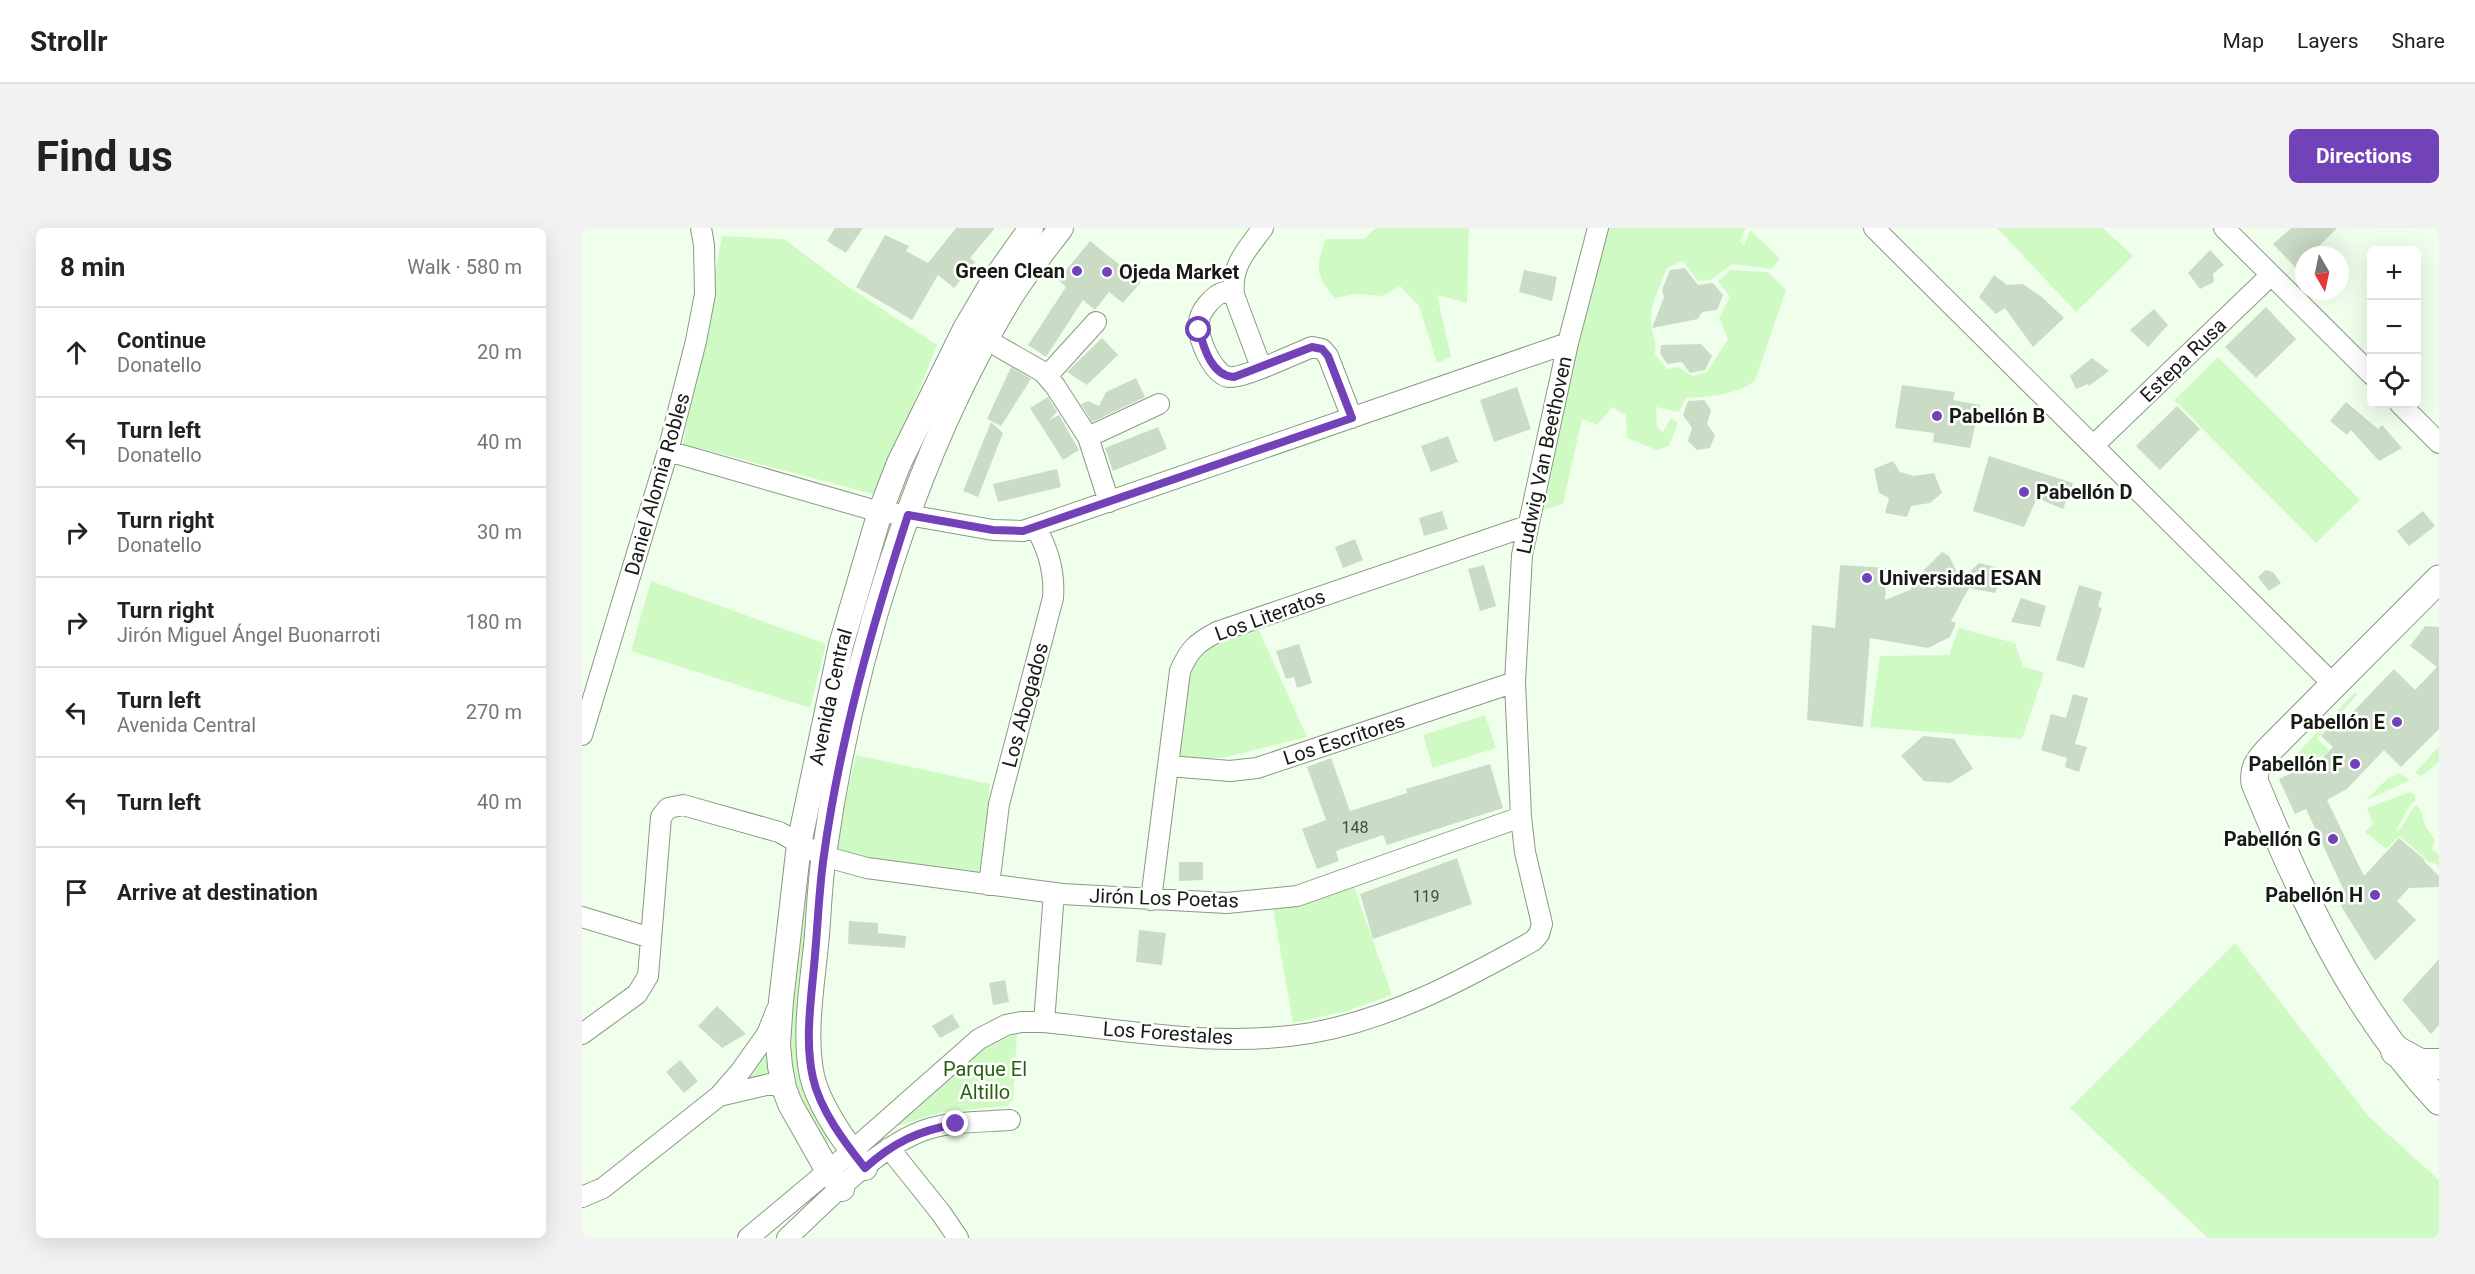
<!DOCTYPE html>
<meta charset="utf-8">
<style>
body{margin:0;font-family:Roboto,sans-serif;background:#f2f2f2;color:#222}
.controls{position:absolute;right:18px;top:18px;display:grid;overflow:hidden;border-radius:9px;box-shadow:0 6px 24px #0002}
.controls button{width:54px;height:54px;display:grid;place-items:center;padding:0;border:0;border-bottom:2px solid #e0e0e0;background:#fff;color:#222;font:30px sans-serif}
.compass{position:absolute;left:1713px;top:18px;width:54px;height:54px;border-radius:50%;background:#fff;box-shadow:0 6px 24px #0002;rotate:171deg}
.stop{position:absolute;width:18px;height:18px;margin:-14px;border:4px solid #7242b9;border-radius:50%;background:#fff}
.stop.end{background:#7242b9;border-color:#fff;box-shadow:0 2px 6px #0008}
.list{margin:0;padding:0;list-style:none}
h2{display:flex;justify-content:space-between;align-items:center;height:78px;margin:0;padding:0 24px;font-size:26px}
h2 small{font-size:20px;font-weight:400;color:#767676}
.list li{display:grid;grid-template-columns:39px 1fr auto;gap:18px;align-items:center;box-sizing:border-box;height:90px;padding:0 24px;border-top:2px solid #e0e0e0}
.list b{display:block;font-size:22px;white-space:nowrap}
.list p{margin:0;font-size:20px;white-space:nowrap;color:#767676}
.list em{font-size:20px;font-style:normal;color:#767676}
.icon{flex:none;width:33px;height:33px;fill:none;stroke:currentColor;stroke-width:2;stroke-linecap:round;stroke-linejoin:round}
.map{position:relative;flex:none;width:1857px;height:1010px;overflow:hidden;border-radius:9px}
header{display:flex;align-items:center;gap:36px;box-sizing:border-box;height:84px;padding:0 30px;background:#fff;border-bottom:2px solid #e0e0e0}
header strong{font-size:28px}
nav{display:flex;gap:33px;margin-inline-start:auto;font-size:21px}
.intro{display:flex;align-items:center;justify-content:space-between;box-sizing:border-box;height:144px;padding:0 36px}
h1{margin:0;font-size:42px}
.button{padding:15px 27px;border-radius:9px;background:#7242b9;color:#fff;font-size:21px;font-weight:700}
main{display:flex;gap:36px;padding:0 36px}
aside{flex:1;background:#fff;border-radius:9px;box-shadow:0 6px 24px #0002}
.map>svg:first-child{display:block}
</style>
<header>
<strong>Strollr</strong>
<nav><a>Map</a><a>Layers</a><a>Share</a></nav>
</header>
<div class="intro"><h1>Find us</h1><a class="button">Directions</a></div>
<main>
<aside>
<h2>8 min<small>Walk · 580 m</small></h2>
<ul class="list">
<li><svg class="icon" aria-label="ahead" viewBox="0 0 24 24"><path d="M12 20V5M6 11l6-6 6 6"/></svg><div><b>Continue</b><p>Donatello</p></div><em>20 m</em></li>
<li><svg class="icon" aria-label="left" viewBox="0 0 24 24"><path d="M17 20v-9H6M10 6l-5 5 5 5"/></svg><div><b>Turn left</b><p>Donatello</p></div><em>40 m</em></li>
<li><svg class="icon" aria-label="right" viewBox="0 0 24 24"><path d="M7 20v-9h11M14 6l5 5-5 5"/></svg><div><b>Turn right</b><p>Donatello</p></div><em>30 m</em></li>
<li><svg class="icon" aria-label="right" viewBox="0 0 24 24"><path d="M7 20v-9h11M14 6l5 5-5 5"/></svg><div><b>Turn right</b><p>Jirón Miguel Ángel Buonarroti</p></div><em>180 m</em></li>
<li><svg class="icon" aria-label="left" viewBox="0 0 24 24"><path d="M17 20v-9H6M10 6l-5 5 5 5"/></svg><div><b>Turn left</b><p>Avenida Central</p></div><em>270 m</em></li>
<li><svg class="icon" aria-label="left" viewBox="0 0 24 24"><path d="M17 20v-9H6M10 6l-5 5 5 5"/></svg><div><b>Turn left</b></div><em>40 m</em></li>
<li><svg class="icon" aria-label="arrive" viewBox="0 0 24 24"><path d="M6 21V4h12l-3 4 3 4H6"/></svg><div><b>Arrive at destination</b></div></li>
</ul>
</aside>
<div class="map">
<svg width="1857" height="1010" viewBox="0 0 1857 1010">
<rect width="100%" height="100%" fill="#f0ffec"/>
<!-- green -->
<path fill="#d0fac4" d="M794 0H887L885 75 855 67 869 129 855 135 837 78 818 58 800 68 775 66 753 70C734 48 733 38 744 11H782Z
M1023 0H1164L1158 13 1162 18 1168 2 1198 30 1190 41 1150 36 1128 52 1116 53 1101 33 1085 40C1080 53 1067 80 1069 94 1070 109 1075 108 1073 126L1085 141 1096 139 1111 148 1125 144 1146 111 1137 90 1148 69 1136 53 1148 42 1186 44 1204 62 1173 153C1153 167 1128 169 1104 170L1097 184 1074 179 1075 199 1081 204 1089 190 1096 195 1087 218 1075 222 1045 210 1044 187 1030 179 1015 197 1000 191 981 276 955 284Z
M1415 0H1521L1551 28 1494 84Z
M140 8 202 11 265 58 355 117 295 267 101 216Z
M1636 129 1778 272 1734 315 1592 172Z
M69 353 244 416 228 480 49 423Z
M676 400 725 509 641 530H598L608 433 625 416Z
M1377 400 1433 415 1441 438 1462 445 1440 511 1288 499 1298 428 1367 427Z
M1773 464 1775 467 1735 511 1747 522 1742 527 1709 543 1705 541 1709 532Z
M903 487 914 520 851 540 841 507Z
M1857 518V534L1839 548 1833 545Z
M274 527 408 556 399 647 252 624Z
M1816 545 1828 552 1783 573 1808 548 1810 549Z
M1828 564 1833 567V574L1829 575 1814 603H1817L1833 577C1843 583 1839 590 1844 599 1847 604 1850 608 1853 612L1850 622 1857 626V640L1854 636 1847 634 1818 608 1804 621 1783 604 1791 596 1785 580Z
M221 641 234 648 219 825 253 909 243 916 213 864 206 829Z
M771 656 810 767 765 783 711 795 691 681Z
M1653 715 1786 888 1857 952V1010H1626L1488 880Z
M435 805 431 872 426 878 360 884 303 902 402 818Z
M191 815 190 848 168 851 164 846Z"/>
<!-- building -->
<path fill="#cadcc5" d="M253 0H281L264 25 245 13Z
M374 0H413L388 30 393 34 372 60 356 47 330 92 274 59 303 7 327 18 324 23 346 35Z
M1709 0H1755L1728 27H1722V32L1714 40 1691 16Z
M508 13 559 54 541 75 527 64 513 82 501 72 464 129 446 117 484 59 476 52Z
M1628 22 1642 37 1631 46 1632 54 1618 61 1606 45Z
M1103 40 1116 57 1131 55 1141 67 1135 82 1120 84 1116 91 1070 100 1082 69 1080 62 1088 42Z
M942 42 975 49 970 73 937 64Z
M1412 47 1425 57 1441 56 1461 70 1482 90 1451 119 1423 80 1414 86 1397 69Z
M1684 79 1714 111 1674 150 1643 119Z
M1572 81 1586 97 1566 119 1548 102Z
M520 110 536 127 505 157 485 144Z
M1119 116 1130 128 1123 142 1108 145 1100 134 1085 136 1078 125 1079 117Z
M1510 130 1527 143 1507 158 1506 156 1494 161 1488 148Z
M429 139 449 151 419 198 405 191Z
M554 150 563 169 510 194 499 176 506 173 517 178 524 164Z
M1320 157 1373 164 1371 172 1398 177 1388 220 1351 214 1352 205 1313 200Z
M935 159 949 201 912 214 898 172Z
M466 169 475 184 467 192 477 187 497 222 481 232 448 180Z
M1122 172 1129 182 1125 196 1133 207 1128 220 1115 222 1106 213 1110 200 1101 187 1106 173Z
M1764 174 1796 201 1800 197 1820 220 1797 233 1769 202 1765 207 1748 193Z
M1595 178 1618 201 1578 242 1554 218Z
M409 194 421 205 396 269 381 263Z
M576 199 585 221 531 243 523 220Z
M866 208 876 234 849 244 839 218Z
M1407 228 1491 255 1481 281 1455 270 1442 299 1391 283Z
M1311 233 1318 244 1332 248 1352 245 1360 265 1348 275 1329 278 1325 289 1303 285 1307 270 1297 265 1292 241Z
M475 241 479 259 416 274 411 256Z
M860 283 866 301 842 308 837 290Z
M1841 283 1853 298 1827 318 1815 303Z
M773 311 781 332 761 340 753 319Z
M1360 324 1367 328 1379 352 1397 335 1418 340 1420 350 1413 365 1387 360 1369 393 1374 395 1368 409 1346 420 1288 410 1281 499 1225 492 1230 397 1253 400 1258 337 1305 340 1303 372 1328 362 1338 346Z
M902 337 914 378 898 383 886 341Z
M1684 342 1691 344 1699 355 1687 363 1676 349Z
M1497 357 1520 364 1516 378 1520 380 1502 440 1474 432Z
M1439 370 1464 378 1458 399 1429 394Z
M1843 398 1857 399V501L1819 539 1802 522 1765 561 1745 572 1782 648 1817 610 1843 632 1842 633 1857 648V659L1827 660 1815 673 1834 692 1793 733 1759 678 1758 673 1764 667 1724 581 1713 586 1697 551 1738 532 1751 519 1739 508 1760 486 1764 491 1812 441 1833 462 1855 439 1828 418Z
M717 416 730 455 715 460 712 449 704 451 694 423Z
M1491 466 1506 470 1493 516 1505 519 1497 544 1483 539 1485 530 1459 522 1469 486 1484 490Z
M1341 508 1372 511 1391 541 1368 555 1342 553 1319 528Z
M749 530 768 583 825 565 824 561 908 536 921 580 805 617 801 607 754 623 757 633 735 641 720 601 744 592 725 539Z
M875 630 890 676 791 711 778 666Z
M597 634H621V652L597 653Z
M267 693 296 695V705L324 708 323 720 266 716Z
M557 702 584 705 580 737 554 734Z
M1857 731V797L1849 806 1820 772Z
M423 752 427 774 411 777 407 755Z
M135 778 164 806 140 820 116 798Z
M370 786 378 799 358 810 350 798Z
M98 832 116 853 102 865 84 844Z"/>
<g fill="none" stroke-linecap="round" stroke-linejoin="round">
<defs>
<path id="minor" d="M1292 0 1751 456
M1642 0 1790 147
M652 67 642 64C631 67 617 84 617 95 615 110 631 147 647 149 660 151 715 125 730 119L740 121 746 128 770 190
M405 112 461 144 473 158 506 209 527 274
M679 139 652 67C649 37 664 23 681 0
M465 148 514 94
M1818 176 1857 215
M506 209 577 176
M1512 217 1689 47
M86 223 298 284 326 287 411 302 441 303 986 115
M0 507 86 223 114 113 123 66 122 17 119 0
M587 538 648 543 675 540 933 454
M407 657 417 576 471 370C473 345 466 321 454 300
M569 672 598 443C607 422 614 415 635 404L945 298
M0 689 69 710
M462 794 472 665
M0 806 55 766 66 748 79 589 86 580 101 577 197 604 241 628 285 640 480 666 645 675 715 668 939 589
M137 868 188 856 202 860
M307 920 359 985 376 1010
M0 969 21 960 137 868 158 844 185 806 195 781
M166 1010 270 923 397 811 424 797 439 794H462C550 803 641 820 729 805 809 791 881 752 951 713L957 706 960 696 943 624 939 589 933 454 940 327 986 115 1016 0
M205 1010C243 975 297 916 346 901 372 893 401 894 428 892"/>
<g id="tertiary">
<path d="M283 940C264 916 237 878 230 848 221 803 231 753 235 707 237 681 238 653 242 627 268 440 331 226 431 65 446 42 463 21 479 0"/>
<path id="s1" d="M260 961 246 943 208 876 202 860 198 838 196 816 199 773 217 616 259 417 298 284 317 235 383 101 410 55 449 0"/>
</g>
<path id="secondary" d="M1857 351 1686 523C1676 534 1671 541 1673 555 1720 669 1772 783 1857 873"/>
<path id="primary" d="M1814 823 1838 836H1857"/>
</defs>
<!-- minor casing -->
<use href="#minor" stroke="#899a84" stroke-width="22"/>
<!-- tertiary casing -->
<use href="#tertiary" stroke="#899a84" stroke-width="26"/>
<!-- secondary casing -->
<use href="#secondary" stroke="#899a84" stroke-width="29"/>
<!-- primary casing -->
<use href="#primary" stroke="#899a84" stroke-width="32"/>
<!-- minor -->
<use href="#minor" stroke="#fff" stroke-width="20"/>
<!-- tertiary -->
<use href="#tertiary" stroke="#fff" stroke-width="24"/>
<!-- secondary -->
<use href="#secondary" stroke="#fff" stroke-width="27"/>
<!-- primary -->
<use href="#primary" stroke="#fff" stroke-width="30"/>
</g>
<g fill="none" stroke-linecap="round" stroke-linejoin="round">
<!-- route -->
<path stroke="#7242b9" stroke-width="8" d="M374 896C336 903 312 914 283 940 263 915 238 882 231 850 222 811 230 766 233 727 236 694 237 660 242 627 258 511 290 398 326 287L411 302 441 303 770 190 746 128 740 121 730 119 652 149C630 148 622 121 617 102"/>
</g>
<!-- markers -->
<g fill="#7242b9" stroke="#fff" stroke-width="2">
<circle cx="495" cy="43" r="6"/>
<circle cx="525" cy="44" r="6"/>
<circle cx="1355" cy="188" r="6"/>
<circle cx="1442" cy="264" r="6"/>
<circle cx="1285" cy="350" r="6"/>
<circle cx="1815" cy="494" r="6"/>
<circle cx="1773" cy="536" r="6"/>
<circle cx="1751" cy="611" r="6"/>
<circle cx="1793" cy="667" r="6"/>
</g>
<g text-anchor="middle" stroke-width="5" stroke-linejoin="round" paint-order="stroke">
<!-- number labels -->
<g font-size="16" fill="#424c40">
<text x="773" y="605">148</text>
<text x="844" y="674">119</text>
</g>
<!-- poi labels -->
<g font-size="20" font-weight="bold" fill="#151c14" stroke="#fff" text-anchor="end">
<text x="483" y="50">Green Clean</text>
<text x="537" y="51" text-anchor="start">Ojeda Market</text>
<text x="1367" y="195" text-anchor="start">Pabellón B</text>
<text x="1454" y="271" text-anchor="start">Pabellón D</text>
<text x="1297" y="357" text-anchor="start">Universidad ESAN</text>
<text x="1803" y="501">Pabellón E</text>
<text x="1761" y="543">Pabellón F</text>
<text x="1739" y="618">Pabellón G</text>
<text x="1781" y="674">Pabellón H</text>
</g>
<!-- street labels -->
<g font-size="20" fill="#151c14" stroke="#fff">
<text transform="translate(1601 132) rotate(-44)" y="7">Estepa Rusa</text>
<text transform="translate(962 227) rotate(-78)" y="7">Ludwig Van Beethoven</text>
<text transform="translate(75 256) rotate(-74)" y="7">Daniel Alomia Robles</text>
<text transform="translate(688 387) rotate(-20)" y="7">Los Literatos</text>
<text dy="7" stroke="none"><textPath href="#s1" startOffset="513">Avenida Central</textPath></text>
<text transform="translate(443 477) rotate(-75)" y="7">Los Abogados</text>
<text transform="translate(762 511) rotate(-18)" y="7">Los Escritores</text>
<text transform="translate(582 670) rotate(2)" y="7">Jirón Los Poetas</text>
<text transform="translate(586 805) rotate(4)" y="7">Los Forestales</text>
</g>
<!-- park labels -->
<g font-size="20" fill="#286211" stroke="#fff">
<text x="403" y="848">Parque El<tspan x="403" dy="23">Altillo</tspan></text>
</g>
</g>
</svg>
<div class="controls">
<button>+</button>
<button>−</button>
<button><svg class="icon" aria-label="locate" viewBox="0 0 24 24"><circle cx="12" cy="12" r="6"/><path d="M12 2v4M12 18v4M2 12h4M18 12h4"/></svg></button>
</div>
<svg class="compass" viewBox="-18 -18 36 36"><path d="M0-13l5 13h-10z" fill="#e53935"/><path d="M0 13l5-13h-10z" fill="#767676"/></svg>
<div class="stop" style="left:617px;top:102px"></div>
<div class="stop end" style="left:374px;top:896px"></div>
</div>
</main>
